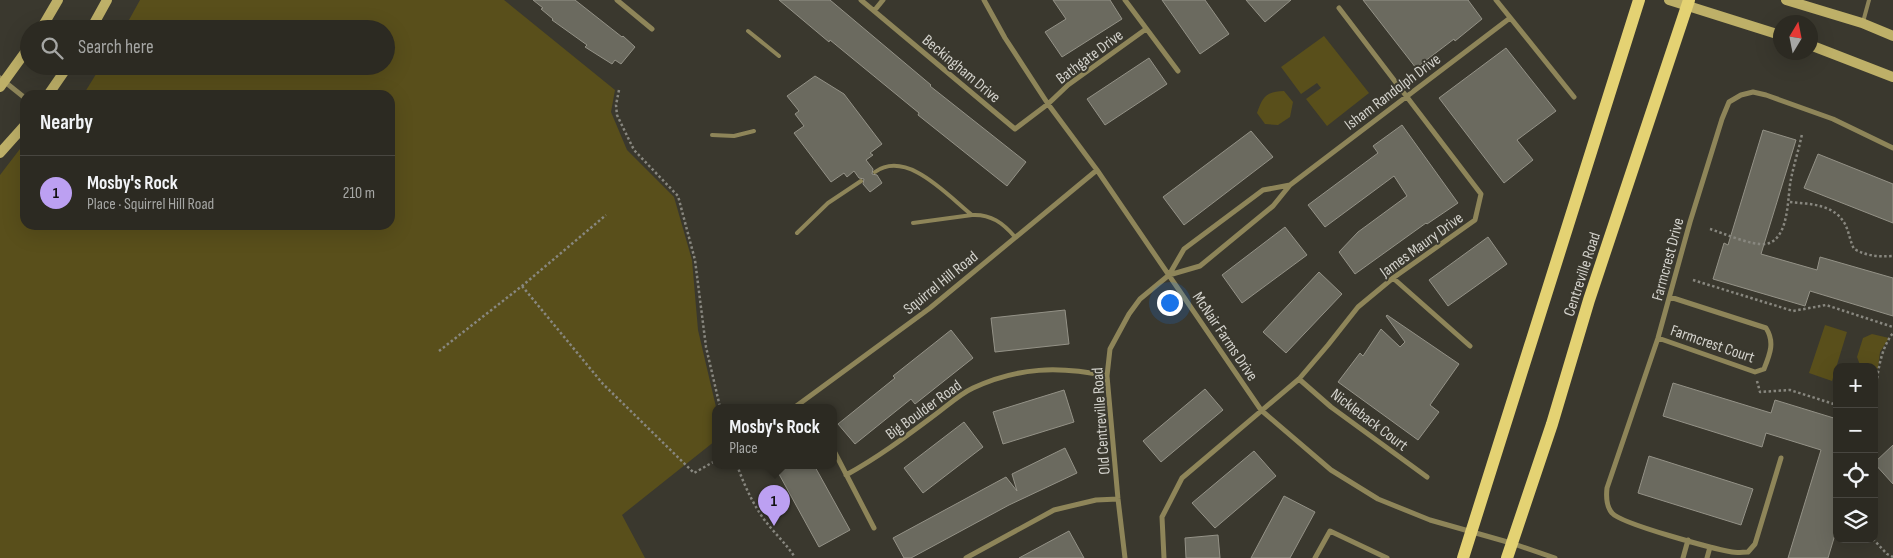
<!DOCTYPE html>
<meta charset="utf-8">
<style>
body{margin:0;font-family:"Sofia Sans Condensed",sans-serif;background:#38362f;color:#f1f3f6}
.controls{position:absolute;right:15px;bottom:15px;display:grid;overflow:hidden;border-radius:10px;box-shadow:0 5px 20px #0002}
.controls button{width:45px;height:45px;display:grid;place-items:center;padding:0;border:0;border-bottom:1px solid #484640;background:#2c2a22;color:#f1f3f6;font:25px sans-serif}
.compass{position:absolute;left:1773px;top:15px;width:45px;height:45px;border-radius:50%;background:#2c2a22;box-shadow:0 5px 20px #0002;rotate:10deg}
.you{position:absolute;left:1169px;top:302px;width:18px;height:18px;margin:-12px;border:4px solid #fff;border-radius:50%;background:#1a73e8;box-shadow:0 0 0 8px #1a73e833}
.badge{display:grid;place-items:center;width:32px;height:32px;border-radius:50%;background:#bca0f2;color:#111;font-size:16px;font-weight:700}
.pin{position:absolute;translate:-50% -41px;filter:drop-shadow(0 1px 2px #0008)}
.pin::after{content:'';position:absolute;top:26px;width:18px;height:15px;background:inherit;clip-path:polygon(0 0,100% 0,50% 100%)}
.popup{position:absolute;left:712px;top:404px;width:125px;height:65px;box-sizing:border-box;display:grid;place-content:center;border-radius:10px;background:#2c2a22;filter:drop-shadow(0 1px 4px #0005);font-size:16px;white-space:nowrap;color:#a6a7a5}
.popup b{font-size:19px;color:#f1f3f6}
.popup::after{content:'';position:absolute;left:50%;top:100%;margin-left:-10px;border:10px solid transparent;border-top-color:#2c2a22}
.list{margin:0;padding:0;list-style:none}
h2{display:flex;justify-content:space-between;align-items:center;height:65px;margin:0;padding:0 20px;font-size:21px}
h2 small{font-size:16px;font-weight:400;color:#a6a7a5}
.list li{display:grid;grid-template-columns:32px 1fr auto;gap:15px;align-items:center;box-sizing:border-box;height:75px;padding:0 20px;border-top:1px solid #484640}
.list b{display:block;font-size:19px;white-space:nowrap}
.list p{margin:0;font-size:16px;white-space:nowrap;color:#a6a7a5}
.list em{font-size:16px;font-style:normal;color:#a6a7a5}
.icon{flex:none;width:28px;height:28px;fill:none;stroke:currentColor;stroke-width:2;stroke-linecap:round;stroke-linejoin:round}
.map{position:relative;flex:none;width:1893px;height:558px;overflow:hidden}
.search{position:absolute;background:#2c2a22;box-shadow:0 5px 20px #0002;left:20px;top:20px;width:375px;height:55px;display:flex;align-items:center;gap:12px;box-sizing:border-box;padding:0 18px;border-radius:28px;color:#a6a7a5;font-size:19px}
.panel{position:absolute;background:#2c2a22;box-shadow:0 5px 20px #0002;left:20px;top:90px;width:375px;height:140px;border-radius:15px}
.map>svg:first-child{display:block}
</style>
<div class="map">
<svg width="1893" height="558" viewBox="0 0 1893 558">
<rect width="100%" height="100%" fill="#3a382e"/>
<!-- green -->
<path fill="#594f1b" d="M140 0H504L615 90 611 112 627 150 674 197 692 260 698 330 716 407 715 441 622 515 645 558H0V175L23 145H25V225H390V95H86L85 92 101 66H386V29H124Z
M1324 36 1369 93 1327 126 1306 99 1321 88 1317 83 1301 94 1281 67Z
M1284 91 1293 102 1290 117 1278 125 1265 124 1257 113C1263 96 1266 92 1284 91Z
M1825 325 1847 332 1832 381 1809 373Z
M1872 334 1889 338 1880 352 1878 369 1860 365 1857 357 1863 338Z"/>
<!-- building -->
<path fill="#6b6a5f" stroke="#949287" d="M533 0H575L622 37 623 36 635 47 621 64 615 60 612 64 585 47 587 45 552 20 553 19 541 9 543 8Z
M779 0H830L931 85 930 86 1026 162 1007 186 918 115 919 113 830 40 829 42Z
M1053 0H1110L1122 19 1062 57 1045 32 1066 19Z
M1162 0H1205L1229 34 1200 54Z
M1246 0H1291L1265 22Z
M1363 0H1468L1482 19 1455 41 1454 39 1416 68Z
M1506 48 1556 111 1517 140 1533 160 1504 183 1439 98Z
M1149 58 1167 84 1105 125 1087 99Z
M815 76 844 94 882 144 870 153 873 155 866 160 873 169 872 174 877 175 882 183 870 192 863 184 864 179 859 178 854 171 847 177 844 173 831 182 794 133 804 126 795 114 799 111 787 96Z
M1402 125 1458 203 1427 224 1426 223 1355 274 1339 252 1358 232 1407 196 1394 176 1325 227 1308 205 1378 153 1373 146Z
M1763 130 1796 140 1761 254 1817 270 1820 257 1893 278V316L1810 291 1805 306 1713 279 1724 243 1728 245Z
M1251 131 1273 157 1184 225 1163 197Z
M1818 154 1893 184V223L1804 188Z
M1285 227 1307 255 1242 303 1222 275Z
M1488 237 1507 264 1448 306 1429 280Z
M1319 272 1342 294 1286 353 1263 332Z
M1065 310 1069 344 995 352 991 318Z
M1387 315 1459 364 1430 405 1439 412 1418 440 1338 382 1360 353 1363 356 1381 329 1400 347 1405 342 1386 316Z
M951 330 973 358 915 404 911 399 855 444 838 424 895 378 893 376Z
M1673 383 1771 413 1775 400 1837 419V528L1828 558H1788L1821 450 1766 433 1762 447 1663 416Z
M1205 389 1223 410 1161 462 1143 441Z
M1064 390 1074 422 1003 444 993 412Z
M964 422 983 447 923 493 904 468Z
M1893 445V484L1874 463Z
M1065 448 1077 473 1009 505 911 558H904L893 538 1006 477 1017 491 1012 474Z
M1254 451 1276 476 1215 528 1192 503Z
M1649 456 1753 489 1741 525 1638 493Z
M774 465H814L850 530 819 547Z
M1284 496 1315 512 1290 558H1251Z
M1069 531 1084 558H1019Z
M1218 535 1220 558H1186L1185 538Z"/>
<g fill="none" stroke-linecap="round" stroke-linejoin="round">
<!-- path -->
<path stroke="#88877f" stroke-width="2.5" stroke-dasharray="2.5 2.5" stroke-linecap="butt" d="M619 90 616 105 617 115 634 150 678 196 695 260 706 347 720 407
M1790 202C1810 204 1834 204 1845 224 1849 232 1850 241 1854 249 1867 256 1878 257 1893 256
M1710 229C1723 233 1752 246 1766 244 1790 239 1787 197 1791 179 1794 164 1799 149 1802 134
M1693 280 1793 311 1826 305 1893 327
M522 286 603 384 694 473 715 461
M439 351 522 286 606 215
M1757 381 1760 392 1790 390 1837 405
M1874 398C1878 375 1879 351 1893 333
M737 465C743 482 751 500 761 515 771 530 784 541 794 556
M1873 539 1887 554 1893 557"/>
<!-- lane -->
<path stroke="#8e8559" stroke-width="4" d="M1863 22 1869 0
M748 31 779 56
M712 135 734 136 754 131
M875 172C907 149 948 196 972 215 991 214 1003 223 1015 237
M913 223 972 215
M797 233 828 203 861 181"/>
<!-- street -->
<path stroke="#8e8559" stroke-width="5" d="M617 0 652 29
M861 0 1015 129 1048 104 1068 85 1146 29
M984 0 1005 38 1048 104 1097 170 1261 410 1331 470 1378 499 1430 520 1511 543 1555 558
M1125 0 1178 71
M1496 0 1574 97
M874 11 883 0
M0 78 25 98
M1290 185 1510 18
M1393 278 1470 346
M1658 338 1755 372 1764 369C1770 354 1775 342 1766 328L1670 297
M1299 379 1331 407 1427 477
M795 407 930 308 1097 170
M833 449 874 528
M1781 458 1755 544 1748 552C1743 552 1737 553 1732 552 1715 549 1621 524 1612 513 1606 506 1606 497 1607 488L1658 338 1690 222 1722 119 1729 102 1741 95 1753 92 1766 95 1833 119 1893 148
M846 475C877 458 904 438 932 417 945 408 958 395 973 388 1018 367 1059 366 1107 376
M966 558 1054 510 1096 500 1118 499
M1125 558 1118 499 1107 376 1110 349 1129 314 1140 299 1169 275 1184 249 1263 190 1290 185 1273 206 1200 266 1169 275
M1164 558 1162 517 1182 478 1299 379 1328 345 1358 307 1393 278 1475 220 1481 194 1339 8
M1315 558 1330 531 1387 558
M1683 558 1688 540
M1707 558 1710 547"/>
<!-- secondary -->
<path stroke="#beb068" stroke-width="10" d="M1669 0 1780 35
M1786 0 1862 23 1893 36
M41 29 58 0
M91 29 107 0
M1810 45 1893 77
M0 87 29 47
M48 95 68 66
M0 153 25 125"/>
<!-- primary -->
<path stroke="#e4d273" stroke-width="12" d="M1463 558 1639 0
M1507 558 1552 424 1589 300 1689 0"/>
</g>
<g text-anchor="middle" stroke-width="4" stroke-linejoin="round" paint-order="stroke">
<!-- street labels -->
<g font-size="16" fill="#d3d2cc" stroke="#3a382e">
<text transform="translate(1089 56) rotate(-37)" y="6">Bathgate Drive</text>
<text transform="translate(962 68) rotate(40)" y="6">Beckingham Drive</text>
<text transform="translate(1392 91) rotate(-37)" y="6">Isham Randolph Drive</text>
<text transform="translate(1421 244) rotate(-36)" y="6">James Maury Drive</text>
<text transform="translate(1667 259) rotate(-75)" y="6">Farmcrest Drive</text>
<text transform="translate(1581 274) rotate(-72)" y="6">Centreville Road</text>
<text transform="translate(940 282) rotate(-39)" y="6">Squirrel Hill Road</text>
<text transform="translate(1226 336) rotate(56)" y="6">McNair Farms Drive</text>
<text transform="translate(1713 343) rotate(19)" y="6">Farmcrest Court</text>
<text transform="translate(923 409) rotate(-36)" y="6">Big Boulder Road</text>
<text transform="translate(1370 419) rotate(37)" y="6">Nickleback Court</text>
<text transform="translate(1100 421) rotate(-94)" y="6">Old Centreville Road</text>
</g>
</g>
</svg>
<div class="controls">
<button>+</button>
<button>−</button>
<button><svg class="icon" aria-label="locate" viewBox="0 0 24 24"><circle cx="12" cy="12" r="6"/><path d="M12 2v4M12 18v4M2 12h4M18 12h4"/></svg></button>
<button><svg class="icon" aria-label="layers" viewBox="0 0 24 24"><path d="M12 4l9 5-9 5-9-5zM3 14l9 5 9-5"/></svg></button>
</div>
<svg class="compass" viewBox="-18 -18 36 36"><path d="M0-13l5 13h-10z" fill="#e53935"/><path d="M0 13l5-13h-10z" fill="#a6a7a5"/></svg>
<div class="you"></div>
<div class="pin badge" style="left:774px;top:526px">1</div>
<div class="popup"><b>Mosby's Rock</b>Place</div>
<div class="search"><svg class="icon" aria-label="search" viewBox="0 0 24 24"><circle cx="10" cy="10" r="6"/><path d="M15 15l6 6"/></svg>Search here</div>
<section class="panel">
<h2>Nearby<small></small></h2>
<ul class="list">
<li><span class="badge">1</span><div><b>Mosby's Rock</b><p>Place · Squirrel Hill Road</p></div><em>210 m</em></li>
</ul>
</section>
</div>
